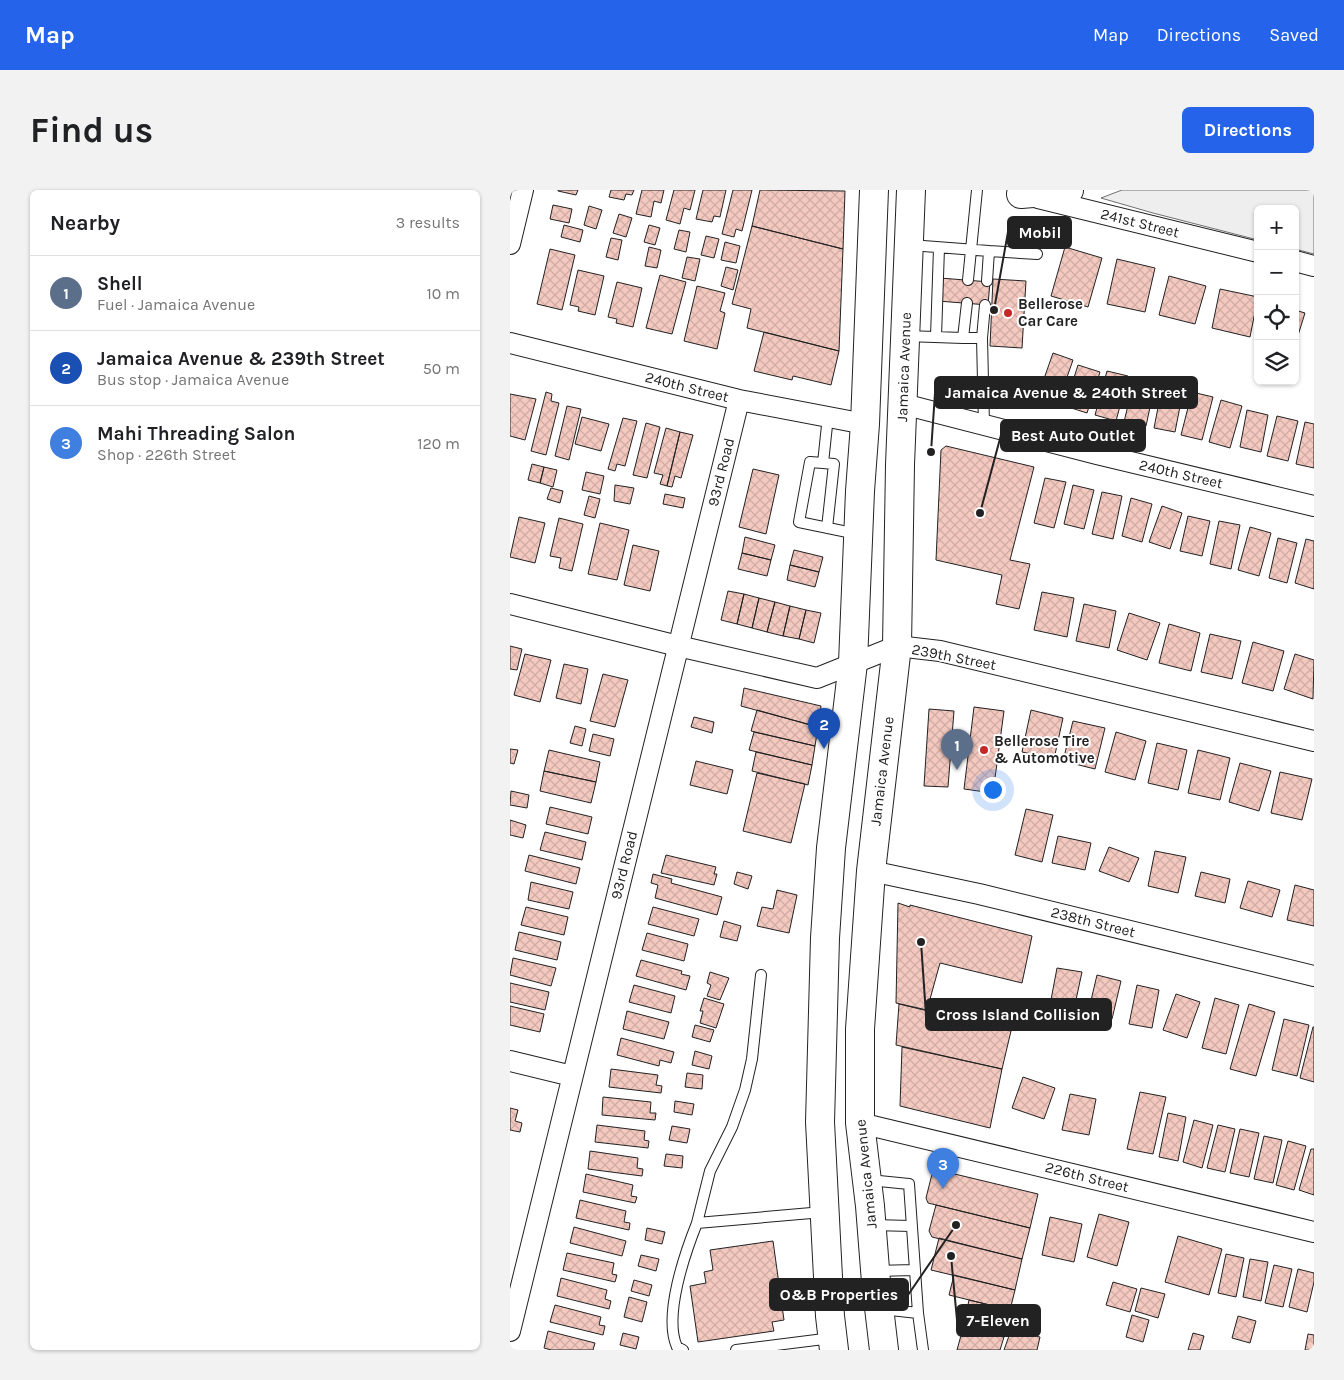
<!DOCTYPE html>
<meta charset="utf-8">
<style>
body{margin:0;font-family:Karla,sans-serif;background:#f2f2f2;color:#202124}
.controls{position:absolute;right:15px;top:15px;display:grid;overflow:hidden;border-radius:8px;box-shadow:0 1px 4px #0004}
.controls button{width:45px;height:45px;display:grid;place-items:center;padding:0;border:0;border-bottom:1px solid #e0e0e0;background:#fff;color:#202124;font:25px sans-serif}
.you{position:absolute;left:482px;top:599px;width:18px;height:18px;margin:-12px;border:4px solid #fff;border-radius:50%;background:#1a73e8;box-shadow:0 0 0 8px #1a73e833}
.badge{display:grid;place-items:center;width:32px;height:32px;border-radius:50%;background:#2563eb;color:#fff;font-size:16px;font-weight:700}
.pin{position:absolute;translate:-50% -41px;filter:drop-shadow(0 1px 2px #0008)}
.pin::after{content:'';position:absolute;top:26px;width:18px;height:15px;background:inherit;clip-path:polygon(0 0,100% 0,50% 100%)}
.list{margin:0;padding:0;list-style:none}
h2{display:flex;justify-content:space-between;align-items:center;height:65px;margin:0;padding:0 20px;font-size:21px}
h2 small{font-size:16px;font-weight:400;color:#757577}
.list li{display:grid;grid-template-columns:32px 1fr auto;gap:15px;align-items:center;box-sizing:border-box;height:75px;padding:0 20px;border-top:1px solid #e0e0e0}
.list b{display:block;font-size:19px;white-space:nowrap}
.list p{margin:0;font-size:16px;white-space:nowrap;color:#757577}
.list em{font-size:16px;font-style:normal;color:#757577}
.icon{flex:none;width:28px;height:28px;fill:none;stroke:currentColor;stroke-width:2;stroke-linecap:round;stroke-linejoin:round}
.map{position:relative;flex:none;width:804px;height:1160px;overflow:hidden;border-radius:8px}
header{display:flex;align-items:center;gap:30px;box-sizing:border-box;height:70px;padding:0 25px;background:#2563eb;color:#fff}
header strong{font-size:24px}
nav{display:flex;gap:28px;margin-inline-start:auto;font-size:18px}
.intro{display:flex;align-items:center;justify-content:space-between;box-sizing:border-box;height:120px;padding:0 30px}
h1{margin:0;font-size:35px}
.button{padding:12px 22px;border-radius:8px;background:#2563eb;color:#fff;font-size:18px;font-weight:700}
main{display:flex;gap:30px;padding:0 30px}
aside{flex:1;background:#fff;border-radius:8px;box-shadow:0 1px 4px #0004}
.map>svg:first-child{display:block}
</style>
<header>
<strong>Map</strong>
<nav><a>Map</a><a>Directions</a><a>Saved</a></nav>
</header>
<div class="intro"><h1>Find us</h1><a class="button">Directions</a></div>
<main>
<aside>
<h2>Nearby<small>3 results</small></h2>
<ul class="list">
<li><span class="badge" style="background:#5c6f8a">1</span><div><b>Shell</b><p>Fuel · Jamaica Avenue</p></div><em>10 m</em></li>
<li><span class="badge" style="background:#1a4fb4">2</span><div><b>Jamaica Avenue &amp; 239th Street</b><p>Bus stop · Jamaica Avenue</p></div><em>50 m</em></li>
<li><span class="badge" style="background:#3f7fe0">3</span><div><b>Mahi Threading Salon</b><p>Shop · 226th Street</p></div><em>120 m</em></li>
</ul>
</aside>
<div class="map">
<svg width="804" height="1160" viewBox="0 0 804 1160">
<defs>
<pattern id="building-cross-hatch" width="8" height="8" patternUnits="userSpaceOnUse" patternTransform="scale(1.25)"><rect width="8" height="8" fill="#f3c9c0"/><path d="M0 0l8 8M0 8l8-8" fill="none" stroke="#d0aca5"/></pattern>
</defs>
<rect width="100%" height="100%" fill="#fff"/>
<!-- green -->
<path fill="#eee" stroke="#6f6f6f" d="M612 0H804V64L785 59V19H748V50L643 23 591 8Z"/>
<!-- building -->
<path fill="url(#building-cross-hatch)" stroke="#222" d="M48 0H68L66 5 48 1Z
M101 0H124L122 5 116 4 114 10 99 7Z
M132 0H154L151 13 144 11 141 27 126 24Z
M164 0H185L180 20 174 18 170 34 156 30Z
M193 0H216L210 27 204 26 202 32 186 29Z
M223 0H242L232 41 226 39 224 47 212 44Z
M250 0 335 1 333 59 242 36Z
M43 15 62 19 59 33 40 29Z
M79 16 92 20 86 39 74 35Z
M109 24 122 28 116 47 103 43Z
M54 35 73 40 70 52 51 47Z
M139 35 150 38 145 55 134 52Z
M242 36 333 59 329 161 237 138 241 119 222 114Z
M169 40 180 42 176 62 164 59Z
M196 46 209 49 204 68 191 65Z
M101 48 112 50 108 70 96 67Z
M215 52 230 56 226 73 211 70Z
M139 57 151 60 147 78 135 76Z
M555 57 592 68 578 117 541 106Z
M40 59 65 65 52 120 27 114Z
M177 67 190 69 185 91 172 88Z
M607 69 645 78 635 122 597 114Z
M216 77 228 80 223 100 211 96Z
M68 80 94 86 85 125 68 121 69 117 60 115Z
M150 85 176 92 162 144 136 138Z
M659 86 696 96 685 134 649 125Z
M430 88 480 92 478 115 428 111Z
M483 89 516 91 512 158 480 156Z
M107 92 132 98 123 137 106 133 107 129 98 127Z
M187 96 215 103 210 121 215 123 207 159 174 151Z
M710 99 748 107 740 147 702 138Z
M785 120 795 123 785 155Z
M254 142 329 161 321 195 283 186 282 190 244 181Z
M543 163 563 170 549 210 529 203Z
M568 175 590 182 577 223 555 216Z
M597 181 618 186 606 231 585 225Z
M624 190 645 194 636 236 614 232Z
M652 197 673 201 665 242 644 238Z
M36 202 42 204 41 211 49 213 36 265 21 261Z
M682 202 703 207 692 250 671 245Z
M0 204 26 209 15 250 0 246Z
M711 210 732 216 720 258 699 252Z
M57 216 71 219 59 270 45 266Z
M737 220 758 225 751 262 730 257Z
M767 226 788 231 778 271 757 266Z
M72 227 99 234 91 261 65 254Z
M113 228 127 231 115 276 107 274 105 281 98 279Z
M795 232 804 234V278L786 274Z
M136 233 150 237 137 288 123 285Z
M156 238 170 242 157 296 150 294 153 285 144 283Z
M170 242 183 245 171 288 165 286 162 297 157 296Z
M436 256 524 277 500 370 520 374 509 419 486 414 492 385 426 370 431 260Z
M22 274 34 277 30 293 18 290Z
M34 277 47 280 43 297 30 293Z
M243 279 269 285 256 344 229 337Z
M76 282 94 286 90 304 72 300Z
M535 288 556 292 544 338 524 333Z
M105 295 124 298 120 314 104 311Z
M563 295 584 300 574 339 554 334Z
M41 298 53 301 50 313 37 309Z
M592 302 612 306 603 349 582 344Z
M155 304 175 308 173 318 153 314Z
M79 306 90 309 85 328 74 325Z
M621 308 642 314 632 352 612 346Z
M652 316 672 323 660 359 639 352Z
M678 326 700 331 692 366 670 361Z
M9 327 35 333 25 373 0 367Z
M49 328 73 334 62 381 49 378 51 368 40 366Z
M709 331 730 335 721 379 700 374Z
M90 333 119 340 107 390 78 384Z
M740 337 761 343 749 386 728 380Z
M235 347 265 355 261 370 232 363Z
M768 348 787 353 777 393 759 388Z
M796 349 804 351V399L785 393Z
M123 355 149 361 140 401 114 395Z
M284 360 313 367 309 382 280 375Z
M232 363 261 370 257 386 228 379Z
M280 375 309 382 305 397 277 390Z
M218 401 234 404 227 434 211 430Z
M532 402 564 408 557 447 524 440Z
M234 404 249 408 242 438 227 434Z
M249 408 265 412 257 442 242 438Z
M265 412 280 416 273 446 257 442Z
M574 414 606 421 599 458 566 451Z
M280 416 296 420 289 449 273 446Z
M296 420 311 423 304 453 289 449Z
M619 423 650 433 637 470 607 460Z
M659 434 690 443 681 481 649 473Z
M700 444 731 451 722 489 691 482Z
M743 452 774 461 763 501 732 493Z
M0 456 12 459 7 480 0 479Z
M15 464 41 470 30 512 4 505Z
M785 464 804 470 803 509 774 499Z
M54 474 78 479 71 514 46 508Z
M93 484 118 490 105 537 80 531Z
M234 498 311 516 308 537 231 516Z
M464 517 494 521 483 603 454 599Z
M419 519 444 521 438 597 414 596Z
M247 520 308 537 305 556 241 541Z
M521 520 553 528 544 569 512 562Z
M184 527 204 532 202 543 181 537Z
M563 531 595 538 585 579 553 571Z
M65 536 76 539 72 556 60 553Z
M244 542 305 556 302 575 239 560Z
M606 542 636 551 625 590 595 582Z
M83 544 104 549 100 566 79 561Z
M647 553 677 560 668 600 638 593Z
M0 559 8 560 4 574 0 573Z
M39 560 90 572 86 592 34 581Z
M688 560 720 568 710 610 678 603Z
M246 562 302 575 298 595 242 581Z
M186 571 223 580 217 604 180 595Z
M730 573 761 581 749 621 719 612Z
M34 581 86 592 81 613 30 601Z
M770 582 802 589 792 630 761 623Z
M247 583 295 594 281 653 233 641Z
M1 601 19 605 17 618 0 615Z
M40 617 82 627 78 644 36 634Z
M516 619 543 625 532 672 505 665Z
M0 630 16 635 13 648 0 645Z
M35 642 76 652 72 670 30 660Z
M548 646 581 653 575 680 542 673Z
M599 657 629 668 619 692 589 681Z
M645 661 676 667 668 703 638 696Z
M19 665 70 678 66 694 15 681Z
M156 665 206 677 204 684H207L204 695 151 683Z
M227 682 242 686 238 699 224 694Z
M691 682 720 689 715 713 685 706Z
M143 684 162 689 161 693 212 707 207 725 145 708 148 695 141 693Z
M738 691 770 700 762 727 730 718Z
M21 692 63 702 59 719 18 710Z
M785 695 804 700V736L777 730Z
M267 700 287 705 279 743 247 736 252 717 263 719Z
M388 713 400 717V715L522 746 512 793 430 773 417 820 386 813Z
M16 717 58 727 54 745 11 735Z
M143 717 189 729 184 746 138 734Z
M214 731 231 736 227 751 210 747Z
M9 742 51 752 47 770 5 760Z
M137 743 178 754 174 771 132 760Z
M3 768 46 778 41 796 0 785Z
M131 770 172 781 171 784 180 786 176 800 126 786Z
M547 778 572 782 564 819 540 815Z
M200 782 219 788 210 810 197 806 201 795 197 793Z
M587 785 611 791 602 829 578 823Z
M0 793 39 802 35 820 0 812Z
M124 795 165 806 161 823 119 812Z
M627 795 649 800 642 838 619 834Z
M666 804 690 812 677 848 653 840Z
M194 808 214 814 206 838 190 833 193 821H190Z
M705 808 729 815 716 864 692 858Z
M389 814 501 841 492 879 386 855Z
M739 814 765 822 746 886 720 879Z
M0 816 34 824 30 842 0 835Z
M117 821 159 832 154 849 113 839Z
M774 829 799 835 787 886 762 880Z
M185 835 204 840 200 852 182 847Z
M803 837H804V892L790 888Z
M111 848 164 862 161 873 150 870 149 876 107 865Z
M392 857 492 879 480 938 390 916Z
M185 861 202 866 199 879 182 875Z
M101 879 148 885 146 895 152 896 151 903 99 897Z
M177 883 193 885 192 899 175 897Z
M513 887 545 898 534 929 502 918Z
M630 902 656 907 643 964 617 959Z
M560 904 586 909 579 945 552 940Z
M93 907 141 912 140 923H146L145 930 92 925Z
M165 911 184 914 182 925 164 922Z
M0 918 8 920 5 931 12 933 10 942 0 940Z
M658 923 676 927 668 971 649 967Z
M684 930 703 935 692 978 673 972Z
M87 935 135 941 134 950 139 951 138 958 85 952Z
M708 935 725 939 715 982 697 978Z
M162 936 180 939 177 953 159 950Z
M730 939 749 943 739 987 720 983Z
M754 946 772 950 763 993 744 989Z
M778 951 796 956 784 1000 766 995Z
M801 959H804V1005L789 1000Z
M80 961 128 968 127 978 133 979 132 986 78 979Z
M156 964 173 966 172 978 154 976Z
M428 980 528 1004 520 1038 418 1013 416 1008 422 984Z
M76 984 123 995 121 1006 127 1007 125 1013 73 1002Z
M70 1010 116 1021 114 1032 120 1033 119 1040 66 1028Z
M426 1015 520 1038 512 1069 422 1047 419 1041Z
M589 1024 619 1032 607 1076 577 1067Z
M540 1027 572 1034 564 1072 532 1065Z
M64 1037 116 1051 112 1066 60 1053Z
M137 1038 155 1042 152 1054 135 1050Z
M668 1046 712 1059 699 1105 655 1092Z
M429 1048 512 1069 505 1100 421 1080Z
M263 1051 274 1130 262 1132 264 1141 188 1152 180 1096 196 1093 194 1082 203 1080 200 1060Z
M57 1063 104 1073 102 1084 107 1085 105 1092 53 1080Z
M716 1064 734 1068 726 1107 708 1103Z
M131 1065 149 1069 146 1081 128 1076Z
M740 1069 758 1072 751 1111 733 1107Z
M764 1075 782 1079 773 1117 755 1113Z
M788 1079 804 1083V1092L797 1122 779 1117Z
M444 1085 505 1100 500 1120 439 1105Z
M51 1088 97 1100 95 1109 101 1111 99 1119 47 1106Z
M124 1090 142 1095 139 1106 121 1101Z
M603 1092 627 1099 620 1122 596 1115Z
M631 1098 655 1104 648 1128 625 1121Z
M119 1107 137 1112 132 1132 114 1127Z
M459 1110 500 1120 494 1147 453 1138Z
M45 1115 91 1127 89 1135 95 1136 93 1145 40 1132Z
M622 1125 639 1130 633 1152 616 1147Z
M728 1126 746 1131 740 1153 722 1148Z
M453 1138 494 1147 490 1160H447Z
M38 1141 85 1153 83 1160H41L34 1158Z
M510 1142 530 1147 527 1160H494L500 1143 509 1146Z
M113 1143 129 1147 126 1159 110 1155Z
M683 1143 694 1146 690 1160H678Z
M798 1144 804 1145V1160H795Z"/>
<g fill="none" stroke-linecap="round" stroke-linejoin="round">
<defs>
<path id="lane" d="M400 55 479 61 477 91
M479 61 527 64
M458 90 467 0
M396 146 453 148 457 113
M426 147 429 58
M453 148H472L474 235
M472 148 475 115
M318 226 313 273 300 272 289 332 347 344
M313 273 324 274 317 338
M359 990 399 994 408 1123
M187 1033 200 981 222 937 235 900 242 869 251 785
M362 1035 401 1036
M365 1081 404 1080
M371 1119 408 1123 413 1160
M173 1160 167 1157C153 1126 175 1063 187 1033L313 1022
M226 1160 322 1148"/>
<path id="street" d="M528 8 748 62
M0 54 13 0
M785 71 804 76
M0 153 229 210 355 234
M393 214 587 264 804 316
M0 414 168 456 307 488 387 456 430 461 804 551
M361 681 469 704 804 786
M0 871 62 886
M350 933 804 1042
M0 1141 229 210"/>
<path id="primary" d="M324 1160 320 1126 310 932 315 748 321 658 343 473 350 301 355 234 364 0
M374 1160 366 1092 360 1016 350 933V839L361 681 387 456 390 275 401 0"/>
<path id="highway" d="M511 4 559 0"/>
</defs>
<!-- lane casing -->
<use href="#lane" stroke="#222" stroke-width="12"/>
<!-- street casing -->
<use href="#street" stroke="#222" stroke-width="22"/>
<!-- primary casing -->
<use href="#primary" stroke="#222" stroke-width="30"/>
<!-- highway casing -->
<use href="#highway" stroke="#222" stroke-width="30"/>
<!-- lane -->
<use href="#lane" stroke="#fff" stroke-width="10"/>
<!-- street -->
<use href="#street" stroke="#fff" stroke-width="20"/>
<!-- primary -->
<use href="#primary" stroke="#fff" stroke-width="28"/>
<!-- highway -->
<use href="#highway" stroke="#fff" stroke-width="28"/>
</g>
<!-- markers -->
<g fill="#c62828" stroke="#fff" stroke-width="2">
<circle cx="498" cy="123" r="5"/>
<circle cx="474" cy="560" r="5"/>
</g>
<g text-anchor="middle" stroke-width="4" stroke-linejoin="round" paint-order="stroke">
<!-- street labels -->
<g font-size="15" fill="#222" stroke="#fff">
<text transform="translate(630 33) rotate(14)" y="5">241st Street</text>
<text transform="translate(394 177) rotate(-88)" y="5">Jamaica Avenue</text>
<text transform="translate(177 197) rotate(14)" y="5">240th Street</text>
<text transform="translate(211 282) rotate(-76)" y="5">93rd Road</text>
<text transform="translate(671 284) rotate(13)" y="5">240th Street</text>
<text transform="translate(444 467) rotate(11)" y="5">239th Street</text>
<text transform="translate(372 581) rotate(-83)" y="5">Jamaica Avenue</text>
<text transform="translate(114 675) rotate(-76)" y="5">93rd Road</text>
<text transform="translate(583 732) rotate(14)" y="5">238th Street</text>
<text transform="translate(356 984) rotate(-96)" y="5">Jamaica Avenue</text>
<text transform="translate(577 987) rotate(14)" y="5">226th Street</text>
</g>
<!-- poi labels -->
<g font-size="15" font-weight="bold" fill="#222" stroke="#fff" text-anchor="start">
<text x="508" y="119">Bellerose<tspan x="508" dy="17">Car Care</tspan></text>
<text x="484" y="556">Bellerose Tire<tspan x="484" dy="17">&amp; Automotive</tspan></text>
</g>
</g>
<!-- callouts -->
<path fill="none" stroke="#222" stroke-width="2" d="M484 120L498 42M421 262L425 203M470 323L491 245M411 752L416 825M446 1035L398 1105M441 1066L447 1130"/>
<g fill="#222" stroke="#fff" stroke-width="2">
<circle cx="484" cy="120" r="5"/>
<circle cx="421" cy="262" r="5"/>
<circle cx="470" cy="323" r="5"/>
<circle cx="411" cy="752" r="5"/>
<circle cx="446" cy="1035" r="5"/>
<circle cx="441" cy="1066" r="5"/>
</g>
<g fill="#222" stroke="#222" stroke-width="2">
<rect x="498" y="27" width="63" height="31" rx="5"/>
<rect x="425" y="187" width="262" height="31" rx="5"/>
<rect x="491" y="230" width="144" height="31" rx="5"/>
<rect x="416" y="809" width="185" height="31" rx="5"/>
<rect x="260" y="1089" width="138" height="31" rx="5"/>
<rect x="447" y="1115" width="83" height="31" rx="5"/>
</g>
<g font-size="16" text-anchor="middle" font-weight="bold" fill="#fff">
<text x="530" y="48">Mobil</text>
<text x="556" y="208">Jamaica Avenue &amp; 240th Street</text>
<text x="563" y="251">Best Auto Outlet</text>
<text x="508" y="830">Cross Island Collision</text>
<text x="329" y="1110">O&amp;B Properties</text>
<text x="488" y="1136">7-Eleven</text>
</g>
</svg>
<div class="controls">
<button>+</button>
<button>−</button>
<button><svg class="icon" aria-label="locate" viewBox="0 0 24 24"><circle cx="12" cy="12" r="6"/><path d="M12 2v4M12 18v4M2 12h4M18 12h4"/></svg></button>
<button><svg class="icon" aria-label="layers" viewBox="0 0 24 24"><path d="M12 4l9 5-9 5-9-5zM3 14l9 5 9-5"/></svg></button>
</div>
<div class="you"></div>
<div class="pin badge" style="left:447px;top:580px;background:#5c6f8a">1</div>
<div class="pin badge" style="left:314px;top:559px;background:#1a4fb4">2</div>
<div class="pin badge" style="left:433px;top:999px;background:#3f7fe0">3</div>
</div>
</main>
